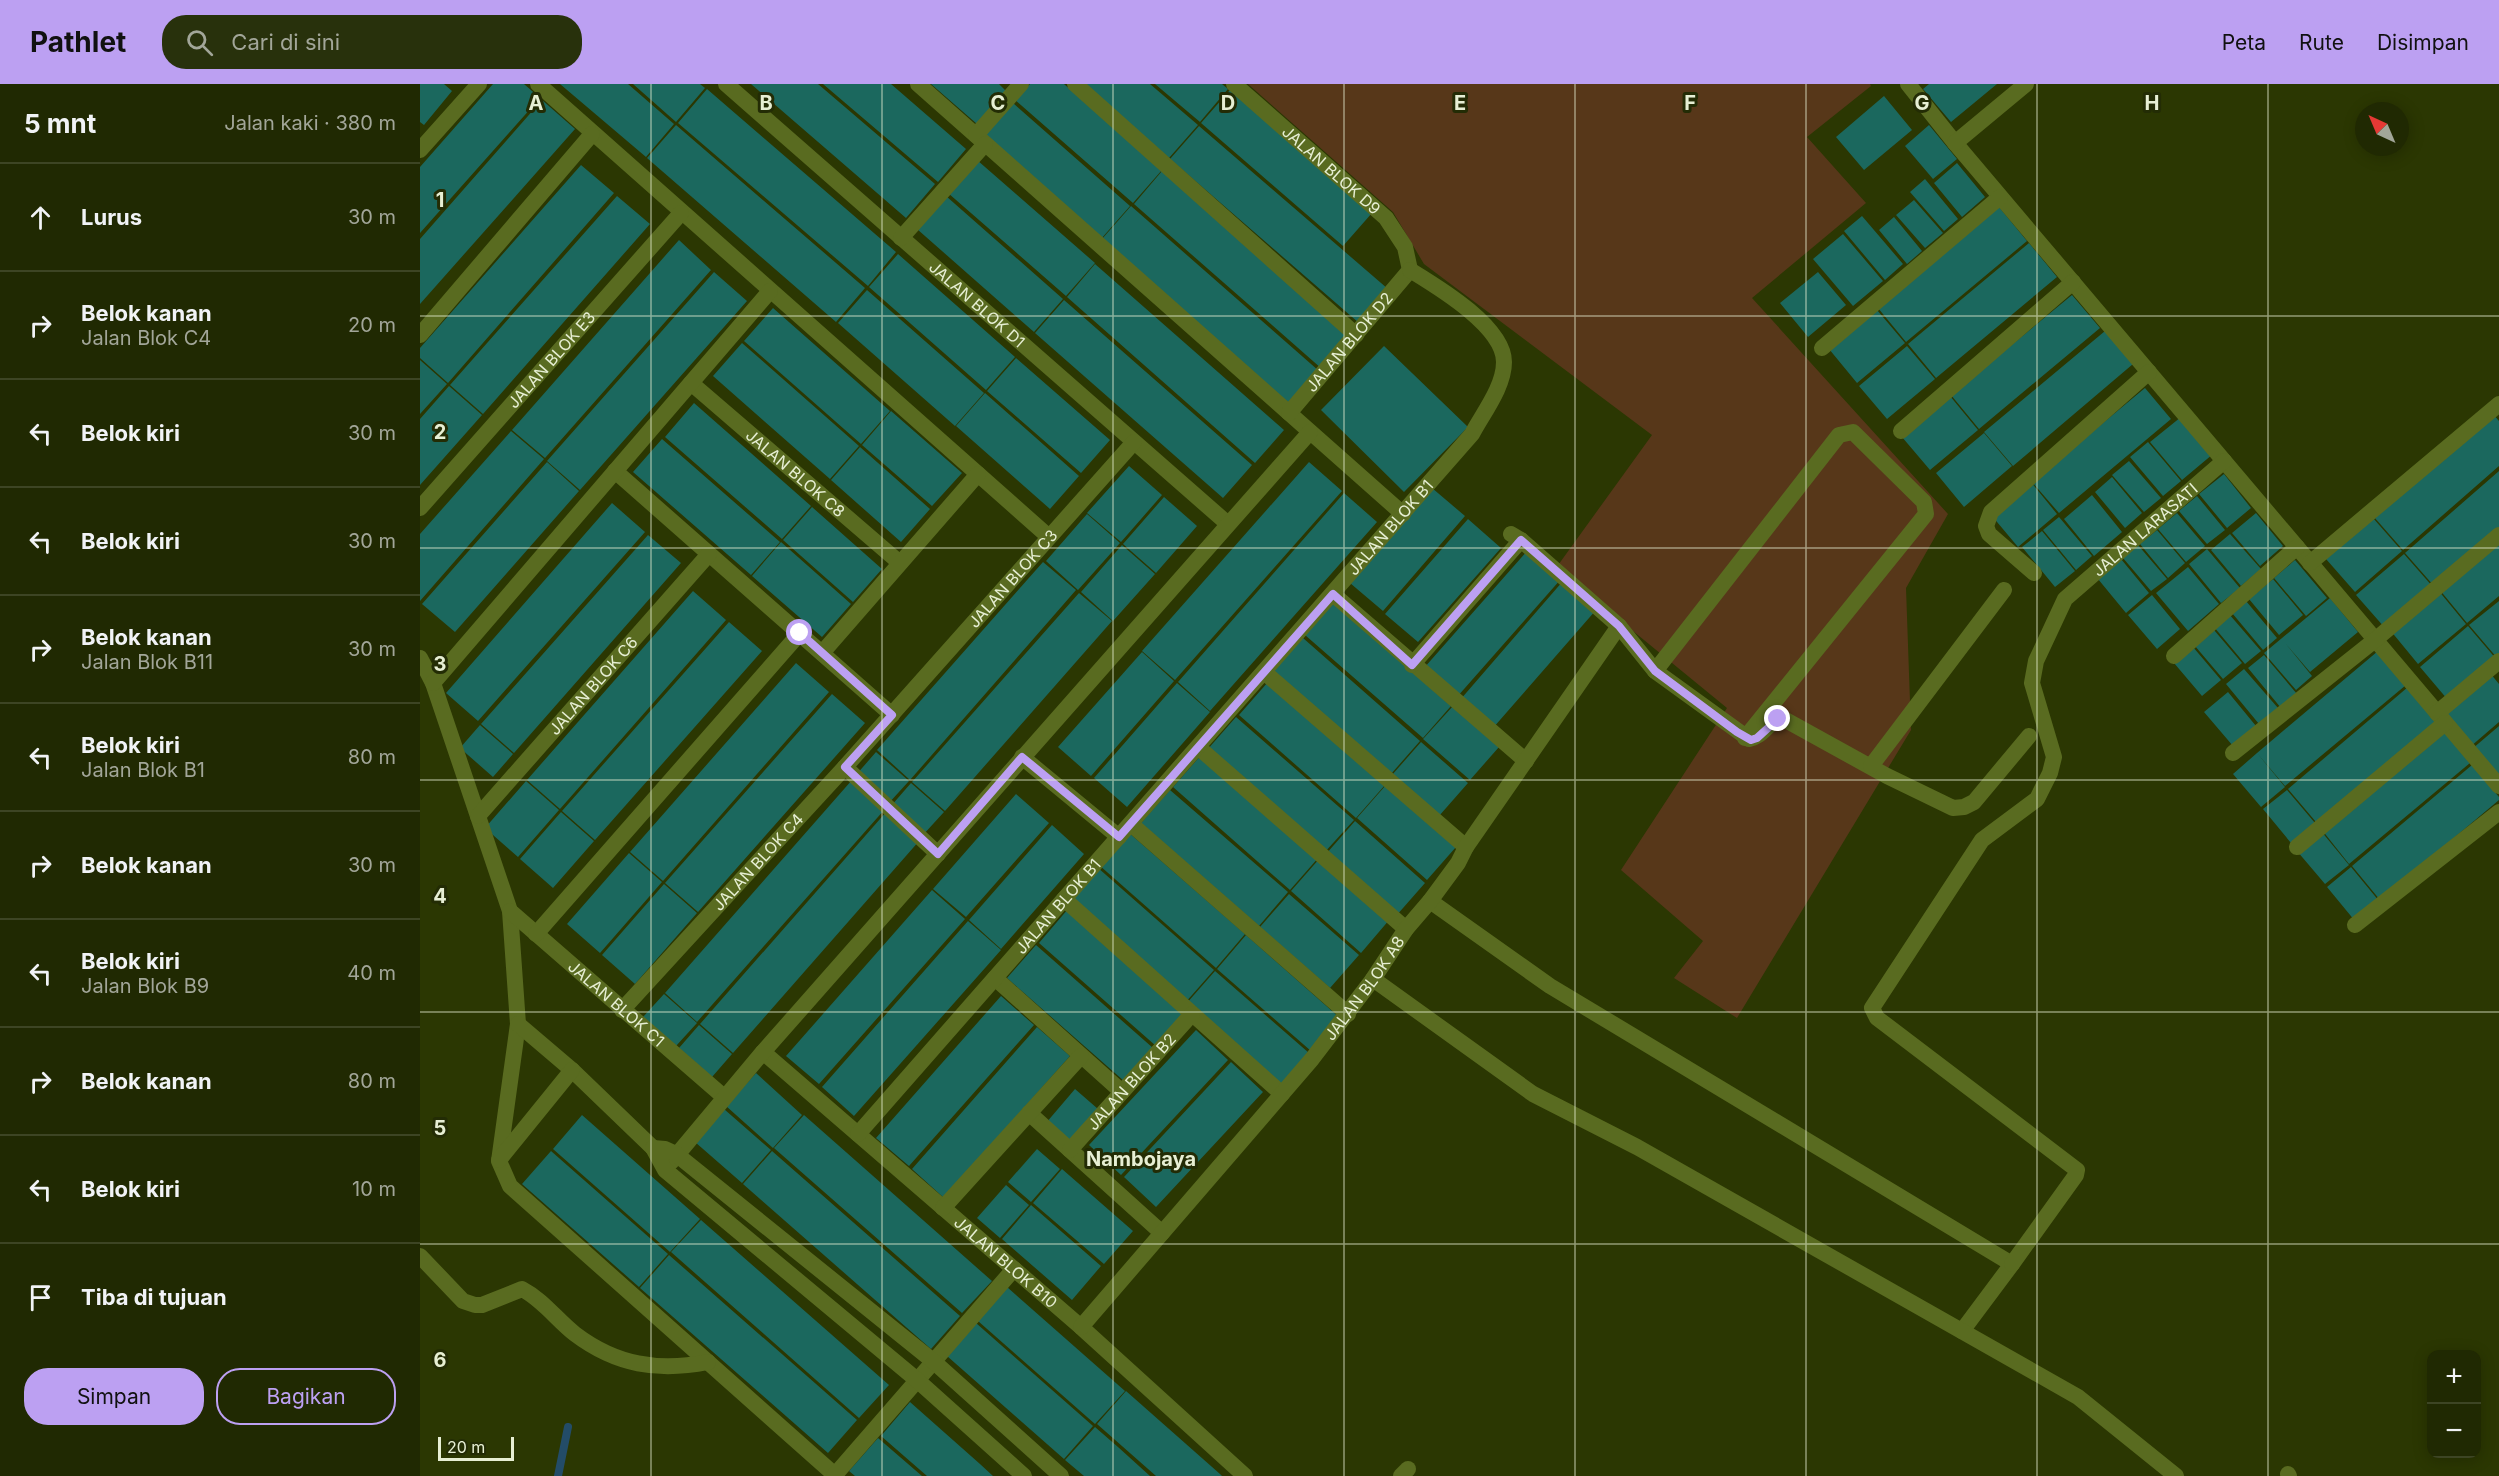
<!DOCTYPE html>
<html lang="id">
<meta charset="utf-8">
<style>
body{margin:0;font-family:Inter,sans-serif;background:#28310c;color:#f1f3f6}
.controls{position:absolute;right:18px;bottom:18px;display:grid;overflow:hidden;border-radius:12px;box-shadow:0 3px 15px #0003}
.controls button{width:54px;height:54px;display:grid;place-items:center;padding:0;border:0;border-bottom:2px solid #3d4524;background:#202902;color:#f1f3f6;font:30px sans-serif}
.compass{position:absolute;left:1935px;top:18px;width:54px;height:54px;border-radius:50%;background:#202902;box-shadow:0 3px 15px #0003;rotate:316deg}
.scale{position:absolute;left:18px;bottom:15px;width:76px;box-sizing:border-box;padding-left:6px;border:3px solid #e7efd4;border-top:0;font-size:16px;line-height:21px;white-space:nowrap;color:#e7efd4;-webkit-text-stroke:4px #232c05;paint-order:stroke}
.stop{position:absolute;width:18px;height:18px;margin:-14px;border:4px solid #bca0f2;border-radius:50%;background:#fff}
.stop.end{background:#bca0f2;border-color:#fff;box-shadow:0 2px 6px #0008}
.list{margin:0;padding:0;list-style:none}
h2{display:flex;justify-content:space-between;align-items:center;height:78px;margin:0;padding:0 24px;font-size:26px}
h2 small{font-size:20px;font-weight:400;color:#a2a699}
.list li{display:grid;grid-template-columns:39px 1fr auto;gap:18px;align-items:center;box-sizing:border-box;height:108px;padding:0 24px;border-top:2px solid #3d4524}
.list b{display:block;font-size:22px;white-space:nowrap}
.list p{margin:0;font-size:20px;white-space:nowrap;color:#a2a699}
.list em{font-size:20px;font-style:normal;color:#a2a699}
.actions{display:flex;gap:12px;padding:18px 24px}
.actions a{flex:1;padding:14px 0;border:2px solid #bca0f2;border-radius:24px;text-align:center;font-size:21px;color:#bca0f2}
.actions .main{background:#bca0f2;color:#111}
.icon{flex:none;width:33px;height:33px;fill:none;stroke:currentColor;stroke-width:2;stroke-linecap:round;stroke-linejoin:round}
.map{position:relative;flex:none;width:2079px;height:1392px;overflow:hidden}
header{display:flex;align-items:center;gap:36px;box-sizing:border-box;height:84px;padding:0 30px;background:#bca0f2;color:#111}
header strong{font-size:28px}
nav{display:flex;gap:33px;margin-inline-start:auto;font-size:21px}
.search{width:420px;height:54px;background:#28310c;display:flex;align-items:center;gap:15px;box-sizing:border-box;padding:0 21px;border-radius:24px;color:#a2a699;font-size:22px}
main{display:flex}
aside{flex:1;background:#202902}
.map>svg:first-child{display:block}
</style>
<header>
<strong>Pathlet</strong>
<div class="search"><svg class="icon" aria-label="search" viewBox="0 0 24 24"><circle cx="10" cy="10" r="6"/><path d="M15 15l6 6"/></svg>Cari di sini</div>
<nav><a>Peta</a><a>Rute</a><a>Disimpan</a></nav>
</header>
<main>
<aside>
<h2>5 mnt<small>Jalan kaki · 380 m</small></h2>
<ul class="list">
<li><svg class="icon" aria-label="ahead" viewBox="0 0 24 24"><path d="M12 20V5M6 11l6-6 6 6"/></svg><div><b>Lurus</b></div><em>30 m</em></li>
<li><svg class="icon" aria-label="right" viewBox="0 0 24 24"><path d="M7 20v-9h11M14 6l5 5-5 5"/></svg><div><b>Belok kanan</b><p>Jalan Blok C4</p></div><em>20 m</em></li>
<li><svg class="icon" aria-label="left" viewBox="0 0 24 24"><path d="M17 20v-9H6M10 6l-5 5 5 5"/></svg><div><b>Belok kiri</b></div><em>30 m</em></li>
<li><svg class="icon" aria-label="left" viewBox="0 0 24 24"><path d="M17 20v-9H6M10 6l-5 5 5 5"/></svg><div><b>Belok kiri</b></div><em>30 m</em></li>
<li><svg class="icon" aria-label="right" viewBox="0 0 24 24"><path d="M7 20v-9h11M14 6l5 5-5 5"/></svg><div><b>Belok kanan</b><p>Jalan Blok B11</p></div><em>30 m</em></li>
<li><svg class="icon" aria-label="left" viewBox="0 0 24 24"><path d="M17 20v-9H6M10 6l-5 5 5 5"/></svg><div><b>Belok kiri</b><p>Jalan Blok B1</p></div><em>80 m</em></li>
<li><svg class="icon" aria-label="right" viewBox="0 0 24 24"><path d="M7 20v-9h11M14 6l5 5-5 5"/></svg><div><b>Belok kanan</b></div><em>30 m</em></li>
<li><svg class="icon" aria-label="left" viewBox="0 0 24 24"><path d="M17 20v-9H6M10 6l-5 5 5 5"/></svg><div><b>Belok kiri</b><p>Jalan Blok B9</p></div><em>40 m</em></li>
<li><svg class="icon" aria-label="right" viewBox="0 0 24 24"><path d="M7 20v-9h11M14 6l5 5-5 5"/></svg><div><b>Belok kanan</b></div><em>80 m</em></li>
<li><svg class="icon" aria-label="left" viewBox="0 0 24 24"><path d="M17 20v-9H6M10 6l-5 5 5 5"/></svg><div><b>Belok kiri</b></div><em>10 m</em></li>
<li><svg class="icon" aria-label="arrive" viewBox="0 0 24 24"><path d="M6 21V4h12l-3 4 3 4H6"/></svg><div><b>Tiba di tujuan</b></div></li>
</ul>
<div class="actions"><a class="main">Simpan</a><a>Bagikan</a></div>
</aside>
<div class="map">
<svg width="2079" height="1392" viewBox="0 0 2079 1392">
<rect width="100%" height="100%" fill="#2b3702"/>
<!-- green -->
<path fill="#573719" d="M828 0H1450L1451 2 1387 53 1446 119 1332 214 1528 430 1486 504 1491 646 1317 934 1254 894 1283 857 1201 786 1307 624 1136 484 1232 351 1004 180 973 128Z"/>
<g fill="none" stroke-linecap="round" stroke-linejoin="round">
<!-- stream -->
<path stroke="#234c68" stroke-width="8" d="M138 1392 148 1343"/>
</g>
<!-- building -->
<path fill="#1b685e" d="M0 0H24L32 7 4 41 0 38Z
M73 0H104L120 14 0 149V83Z
M140 0H208L254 40 226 73Z
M213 0H280L285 4 256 38Z
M331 0H398L515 100 486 134Z
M403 0H471L546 65 518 98Z
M511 0H579L586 7 557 40Z
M610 0H644L742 86 713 119 595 16Z
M662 0H730L778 41 749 74Z
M735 0H802L808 5 780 38Z
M1509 0H1577L1531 38 1503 5Z
M287 5 476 168 448 202 258 39Z
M810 6 952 129 923 162 781 39Z
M1464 12 1492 46 1444 86 1416 53Z
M122 16 155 45 0 220V155Z
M593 19 710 122 681 155 564 52Z
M256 41 445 204 416 238 227 74Z
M1509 41 1537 75 1513 95 1485 62Z
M779 42 968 205 939 239 750 75Z
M557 76 675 179 646 212 528 109Z
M1537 79 1565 113 1542 133 1514 99Z
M161 81 194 109 28 299 0 274V264Z
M742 87 931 252 902 285 714 120Z
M1505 95 1538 135 1524 147 1490 108Z
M197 112 230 140 63 330 30 301Z
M526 112 643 215 614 248 497 145Z
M1494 116 1523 149 1505 164 1476 131Z
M711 122 899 287 871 321 682 155Z
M1579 123 1607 157 1486 258 1458 224Z
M1442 132 1483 180 1465 196 1424 147Z
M1474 133 1502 167 1487 180 1459 146Z
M1423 150 1463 197 1433 222 1393 175Z
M259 156 291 186 125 374 92 346Z
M1609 159 1637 193 1516 294 1488 260Z
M478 170 595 273 566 306 449 203Z
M675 180 864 346 835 379 647 213Z
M294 188 327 217 160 406 127 377Z
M1398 188 1426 221 1388 253 1360 219Z
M447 206 564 309 535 342 418 239Z
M1652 211 1680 244 1559 345 1531 311Z
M644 216 832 381 803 414 615 249Z
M353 224 470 327 441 360 324 257Z
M1457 226 1485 259 1437 299 1409 265Z
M1685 247 1713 280 1593 382 1564 348Z
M322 259 439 362 410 395 293 292Z
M964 262 1048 343 984 408 901 326Z
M1487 262 1515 295 1467 335 1439 302Z
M596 274 690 356 661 389 567 307Z
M0 276 27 300 0 330Z
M29 302 62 331 0 401V335Z
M1725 304 1751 335 1639 429 1612 398Z
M565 309 659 392 630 425 536 342Z
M1530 312 1558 346 1510 386 1482 353Z
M274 319 391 422 362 455 245 353Z
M471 327 542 389 512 422 442 361Z
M2073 330 2079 337V382L1983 466 1954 433Z
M1761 333 1793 370 1762 396 1730 358Z
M91 347 124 375 0 517V450Z
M1564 349 1592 382 1544 423 1516 389Z
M242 355 360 458 331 491 213 388Z
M1728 358 1761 397 1743 412 1710 373Z
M440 363 510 425 481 458 411 396Z
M1709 377 1741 414 1724 428 1692 391Z
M127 378 159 407 35 548 2 520Z
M889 378 922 407 755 596 722 567Z
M709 382 742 411 701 458 667 429Z
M2079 387V445L2014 502 1985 469Z
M1804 390 1831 424 1807 444 1779 410Z
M1692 393 1722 429 1705 444 1675 408Z
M1611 398 1637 430 1598 463 1572 432Z
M1012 404 1045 432 963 527 930 499Z
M924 409 957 438 790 627 758 598Z
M1672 411 1702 448 1674 472 1644 435Z
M1777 412 1805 446 1787 460 1759 427Z
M744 413 777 442 736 489 703 460Z
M192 419 225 448 58 637 26 609Z
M392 423 462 485 433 518 363 456Z
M1757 429 1785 462 1766 478 1738 445Z
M1836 429 1863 462 1840 482 1812 449Z
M667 430 700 459 658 506 626 477Z
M1639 433 1672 472 1656 486 1623 446Z
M1953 434 1982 467 1935 508 1906 475Z
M1048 435 1081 464 998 558 965 530Z
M1737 446 1765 479 1748 494 1720 460Z
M1622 447 1655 487 1635 503 1602 463Z
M1810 450 1841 485 1821 502 1791 466Z
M228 451 261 479 94 669 61 640Z
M2079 455V512L2047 539 2019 505Z
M361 458 431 520 402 553 332 492Z
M702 461 735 490 693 537 661 508Z
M1718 461 1747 495 1731 507 1703 474Z
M1787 465 1820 504 1801 519 1769 480Z
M1108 466 1141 495 1037 613 1004 584Z
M1984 470 2013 503 1965 544 1936 511Z
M1701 475 1729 509 1706 529 1678 495Z
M1875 476 1907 514 1886 532 1854 494Z
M623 478 656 506 490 696 457 666Z
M1768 483 1799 520 1768 547 1736 509Z
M1853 495 1883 531 1859 551 1829 515Z
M1143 497 1176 526 1073 644 1040 616Z
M2018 506 2046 540 1998 580 1970 546Z
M273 507 306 536 140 725 107 696Z
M659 509 692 537 525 727 492 698Z
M1732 511 1760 545 1737 565 1708 531Z
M1910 514 1938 548 1890 588 1866 560 1892 592 1876 606 1844 569Z
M1826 517 1857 554 1843 566 1812 529Z
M2079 517V574L2078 575 2049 541Z
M914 518 1031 622 1003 654 885 551Z
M1809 530 1841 567 1825 580 1794 543Z
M309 538 342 567 175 756 142 727Z
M2048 542 2077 576 2028 616 2000 583Z
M1794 546 1822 579 1803 595 1775 562Z
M883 554 1000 657 971 690 854 587Z
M1773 563 1801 596 1782 612 1754 579Z
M1958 567 1986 601 1865 702 1837 669Z
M722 568 754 597 671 692 638 663Z
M1844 571 1877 610 1861 624 1828 584Z
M376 579 409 608 243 797 210 768Z
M1824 585 1858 624 1839 640 1806 600Z
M2070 589 2079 600V638L2050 663 2022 629Z
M848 598 965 701 936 734 819 631Z
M757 599 790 628 707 723 674 694Z
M1988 603 2017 637 1896 738 1868 705Z
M1808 608 1836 642 1813 662 1784 628Z
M412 610 445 639 278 828 245 799Z
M1033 622 1079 663 1050 696 1003 655Z
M816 633 934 736 904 769 787 666Z
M60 641 93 670 73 693 40 664Z
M2079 642V698L2052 665Z
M2022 645 2050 679 1929 780 1902 746Z
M1001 658 1048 699 1019 732 972 691Z
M456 668 489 697 468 720 436 691Z
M1837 669 1865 703 1841 723 1813 690Z
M782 670 899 773 870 806 753 703Z
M2052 681 2079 713V716L1960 816 1932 782Z
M432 696 465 725 277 938 245 909Z
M106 697 139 726 98 773 65 744Z
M491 699 524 728 503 751 471 722Z
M966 701 1036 763 1007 796 937 734Z
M750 706 868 808 839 842 721 739Z
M1867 706 1895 739 1871 759 1843 725Z
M596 710 629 739 546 833 513 805Z
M467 727 500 756 313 969 280 940Z
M141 728 174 757 133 804 100 775Z
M935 737 1005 799 976 832 906 770Z
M632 741 664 770 581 865 549 836Z
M1901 747 1929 781 1905 800 1877 767Z
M708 748 825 850 796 884 679 781Z
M209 769 242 798 180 869 147 840Z
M900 774 970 835 941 869 871 807Z
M677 783 794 886 765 919 647 816Z
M1931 783 1959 817 1935 837 1907 803Z
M244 800 277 829 215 900 182 871Z
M512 806 545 835 399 1000 366 972Z
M869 810 939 871 910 904 840 843Z
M648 825 765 929 736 962 619 859Z
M548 837 581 866 434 1032 402 1003Z
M826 851 920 934 891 967 797 885Z
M616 861 733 964 704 997 587 894Z
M795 887 889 969 860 1002 766 920Z
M244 910 277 939 256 962 223 933Z
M581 912 614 941 489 1082 456 1054Z
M279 941 312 970 292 993 259 964Z
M617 943 650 972 524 1114 492 1085Z
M776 946 808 976 701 1091 669 1061Z
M811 978 843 1008 736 1123 704 1093Z
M336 989 382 1031 353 1064 306 1022Z
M655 1005 678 1025 649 1059 626 1039Z
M304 1025 351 1066 322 1099 275 1058Z
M162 1031 280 1135 250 1168 133 1065Z
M384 1031 572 1197 542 1229 354 1064Z
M617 1065 640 1085 611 1118 588 1098Z
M131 1067 248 1170 219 1203 102 1100Z
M352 1067 540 1232 511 1265 323 1100Z
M642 1085 713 1147 684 1180 613 1119Z
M586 1101 609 1121 580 1154 557 1134Z
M611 1121 681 1182 652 1216 582 1155Z
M281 1136 469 1301 439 1334 251 1168Z
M249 1171 437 1336 408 1369 220 1204Z
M587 1203 705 1307 675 1340 558 1237Z
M556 1239 673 1342 644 1375 527 1272Z
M706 1307 800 1390 802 1392H736L677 1340Z
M490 1318 560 1380 573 1392H507L461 1352Z
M675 1343 698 1363 730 1392H664L645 1376Z
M458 1354 502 1392H435L429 1387Z"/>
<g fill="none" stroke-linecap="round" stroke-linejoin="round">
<!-- minor -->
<g stroke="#596b20" stroke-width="16">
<path d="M118 0 629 453"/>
<path id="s1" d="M306 0 808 440"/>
<path d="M498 0 983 430"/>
<path d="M655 0 936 251"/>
<path id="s2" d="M814 0 966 134 985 163 990 186"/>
<path d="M1488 0 1535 59 2079 702"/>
<path d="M556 51 601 0"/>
<path d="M1535 59 1606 0"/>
<path d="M0 66 59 0"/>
<path d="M481 154 565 60"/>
<path d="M0 251 172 50"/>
<path d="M1402 264 1580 113"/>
<path id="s3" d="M271 299 480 479"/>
<path id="s4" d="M869 329 990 186"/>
<path d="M1481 347 1653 198"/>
<path d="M195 387 472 631"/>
<path id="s5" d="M0 424 261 129"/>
<path d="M1091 450 1101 456 1199 542 1235 587 1329 655C1343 653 1349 636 1362 634L1467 692 1533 724 1544 723 1554 718 1609 652"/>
<path d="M1890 479 2079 320"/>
<path d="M1614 489 1569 450 1566 442 1571 428 1729 288"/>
<path d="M913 510 1106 677"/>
<path d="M402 569 558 390"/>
<path d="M1754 572 1877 463"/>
<path d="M0 574 13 599 90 827 98 940 79 1077 90 1102 416 1392"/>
<path d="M992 581 1101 456"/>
<path d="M1235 587 1419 351 1433 348 1504 418 1506 430 1325 654"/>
<path d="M844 588 1046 763"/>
<path d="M13 599 350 207"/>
<path d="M2017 629 2079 577"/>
<path d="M778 663 986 845"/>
<path d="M1813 669 1955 556 2079 451"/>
<path d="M602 673 699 753"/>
<path d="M1451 682 1584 506"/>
<path d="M425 683 518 770"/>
<path id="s6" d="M58 732 289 470"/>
<path d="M711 740 928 930"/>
<path d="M1877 763 2025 639"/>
<path d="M644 815 862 1010"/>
<path d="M1010 817 1130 902 1592 1180 1542 1247"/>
<path id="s7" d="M90 827 304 1013"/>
<path d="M1935 841 2079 728"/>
<path d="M116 850 380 549"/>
<path d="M575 894 702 1008"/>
<path d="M953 895 1113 1010 1217 1063 1658 1313 1756 1392"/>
<path id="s8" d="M202 926 425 683 714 358"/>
<path d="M98 940 152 986 233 1064"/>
<path id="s9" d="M343 968 661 1243 825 1392"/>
<path d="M609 1029 742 1149"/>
<path id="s10" d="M438 1050 1052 350C1063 329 1084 303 1084 278 1084 242 1016 202 990 186"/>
<path id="s11" d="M650 1066 772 930"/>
<path d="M79 1076 152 986"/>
<path d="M251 1078 343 968 890 348"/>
<path d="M523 1124 661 972"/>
<path d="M0 1172 43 1217 55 1221H62L102 1205C123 1216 137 1236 155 1250 196 1281 238 1288 288 1278"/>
<path id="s12" d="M1592 1180 1656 1091 1657 1086 1457 934 1452 924 1562 756 1617 715 1630 689 1634 673 1612 599 1616 577 1645 515 1804 377"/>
<path id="s13" d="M661 1243 892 975 953 895 986 845 1010 817 1038 779 1046 763 1199 542"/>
<path d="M1868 1390 1869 1392"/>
<path d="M414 1392 594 1185"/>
<path d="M604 1392 497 1296 245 1086 233 1064 245 1065 256 1070 513 1277 641 1392"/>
<path d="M981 1392 988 1385"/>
</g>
</g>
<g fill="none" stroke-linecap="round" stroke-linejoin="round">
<!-- route -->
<path stroke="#bca0f2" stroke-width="8" d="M380 549 472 631 425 683 518 770 602 673 699 753 913 510 992 581 1101 456 1199 542 1235 587 1317 648 1331 656 1337 654 1358 635"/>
</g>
<!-- grid -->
<path fill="none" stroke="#e7efd4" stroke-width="1.5" stroke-opacity="0.55" d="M231 0V1392M462 0V1392M693 0V1392M924 0V1392M1155 0V1392M1386 0V1392M1617 0V1392M1848 0V1392M0 232H2079M0 464H2079M0 696H2079M0 928H2079M0 1160H2079"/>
<g text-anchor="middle" stroke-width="6" stroke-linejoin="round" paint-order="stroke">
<!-- street labels -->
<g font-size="16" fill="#e7efd4" stroke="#232c05">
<text dy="6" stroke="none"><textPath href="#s2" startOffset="130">JALAN BLOK D9</textPath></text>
<text dy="6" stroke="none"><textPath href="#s1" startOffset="334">JALAN BLOK D1</textPath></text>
<text dy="6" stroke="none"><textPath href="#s4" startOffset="93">JALAN BLOK D2</textPath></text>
<text dy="6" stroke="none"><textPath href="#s5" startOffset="198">JALAN BLOK E3</textPath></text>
<text dy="6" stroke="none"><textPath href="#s3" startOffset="138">JALAN BLOK C8</textPath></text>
<text dy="6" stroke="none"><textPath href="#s10" startOffset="807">JALAN BLOK B1</textPath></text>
<text dy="6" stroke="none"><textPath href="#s12" startOffset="966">JALAN LARASATI</textPath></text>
<text dy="6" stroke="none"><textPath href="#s8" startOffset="582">JALAN BLOK C3</textPath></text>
<text dy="6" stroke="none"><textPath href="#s6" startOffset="174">JALAN BLOK C6</textPath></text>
<text dy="6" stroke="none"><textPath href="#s8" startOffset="201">JALAN BLOK C4</textPath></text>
<text dy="6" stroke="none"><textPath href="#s10" startOffset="303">JALAN BLOK B1</textPath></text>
<text dy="6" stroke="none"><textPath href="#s13" startOffset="442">JALAN BLOK A8</textPath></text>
<text dy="6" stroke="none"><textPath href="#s7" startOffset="141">JALAN BLOK C1</textPath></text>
<text dy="6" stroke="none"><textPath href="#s11" startOffset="92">JALAN BLOK B2</textPath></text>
<text dy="6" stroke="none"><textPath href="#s9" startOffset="321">JALAN BLOK B10</textPath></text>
</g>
<!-- quarter labels -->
<g font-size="20" font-weight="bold" fill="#e7efd4" stroke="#232c05">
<text x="721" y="1082">Nambojaya</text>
</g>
</g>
<g font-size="20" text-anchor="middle" font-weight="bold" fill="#e7efd4" stroke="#232c05" stroke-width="6" stroke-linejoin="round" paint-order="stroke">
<text x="116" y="26">A</text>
<text x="346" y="26">B</text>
<text x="578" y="26">C</text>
<text x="808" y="26">D</text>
<text x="1040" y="26">E</text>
<text x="1270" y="26">F</text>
<text x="1502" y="26">G</text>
<text x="1732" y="26">H</text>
<text x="20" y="123">1</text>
<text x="20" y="355">2</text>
<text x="20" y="587">3</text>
<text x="20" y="819">4</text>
<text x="20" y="1051">5</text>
<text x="20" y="1283">6</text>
</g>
</svg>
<div class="controls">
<button>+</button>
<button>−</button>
</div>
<svg class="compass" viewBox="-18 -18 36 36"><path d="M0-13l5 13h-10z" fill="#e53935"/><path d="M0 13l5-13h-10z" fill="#a2a699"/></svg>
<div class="scale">20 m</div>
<div class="stop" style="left:380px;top:549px"></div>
<div class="stop end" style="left:1358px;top:635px"></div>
</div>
</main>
